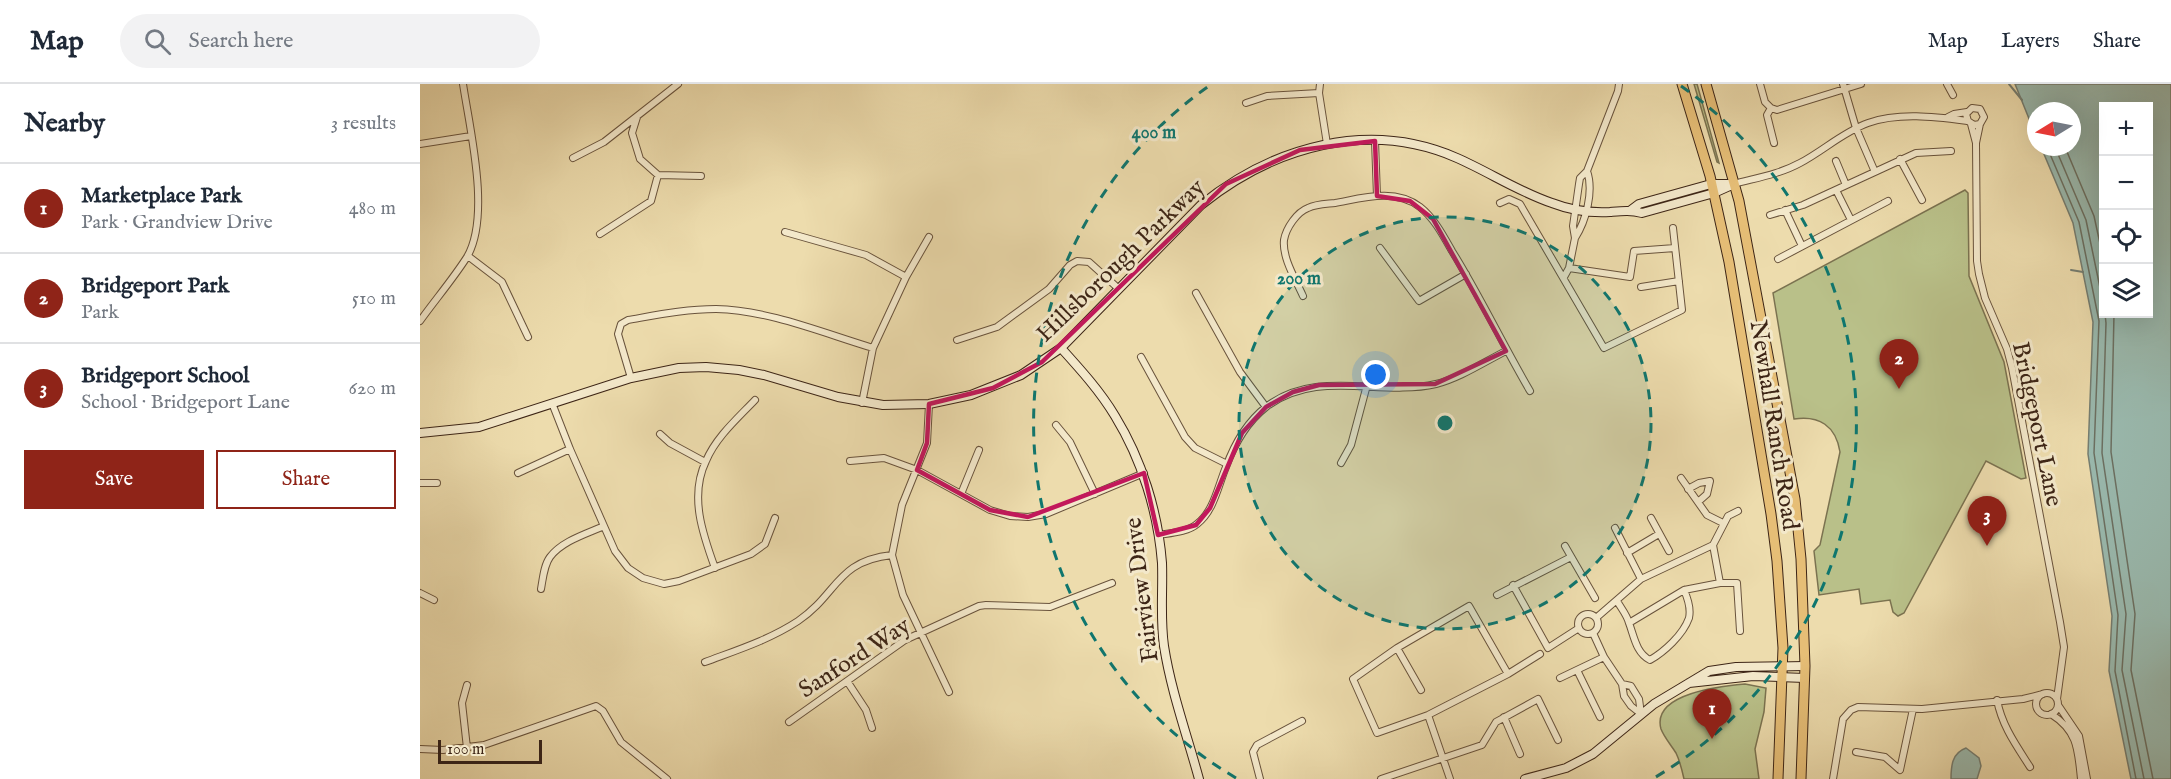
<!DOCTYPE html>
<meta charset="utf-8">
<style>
body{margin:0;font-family:"IM FELL English",serif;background:#f2f2f3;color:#1f2937}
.controls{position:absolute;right:18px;top:18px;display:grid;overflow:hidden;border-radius:0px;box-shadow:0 6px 24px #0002}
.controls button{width:54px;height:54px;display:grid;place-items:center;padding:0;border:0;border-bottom:2px solid #e0e1e3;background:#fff;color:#1f2937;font:30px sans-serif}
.compass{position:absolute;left:1607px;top:18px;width:54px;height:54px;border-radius:50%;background:#fff;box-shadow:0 6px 24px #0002;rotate:260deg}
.scale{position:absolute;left:18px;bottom:15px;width:104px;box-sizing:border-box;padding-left:6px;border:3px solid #3d2516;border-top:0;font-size:16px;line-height:21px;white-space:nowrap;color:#3d2516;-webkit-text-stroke:4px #f3e8ca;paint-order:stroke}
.you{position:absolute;left:956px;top:291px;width:21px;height:21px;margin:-15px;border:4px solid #fff;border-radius:50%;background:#1a73e8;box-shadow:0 0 0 9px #1a73e833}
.badge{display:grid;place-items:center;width:39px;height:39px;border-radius:50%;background:#8f2418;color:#fff;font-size:20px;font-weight:700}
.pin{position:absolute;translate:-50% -50px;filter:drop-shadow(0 2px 3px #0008)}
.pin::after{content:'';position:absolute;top:32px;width:21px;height:18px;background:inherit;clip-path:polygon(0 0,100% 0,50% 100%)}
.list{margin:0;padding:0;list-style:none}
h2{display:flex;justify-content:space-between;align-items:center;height:78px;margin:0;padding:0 24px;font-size:26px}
h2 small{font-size:20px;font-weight:400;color:#747a83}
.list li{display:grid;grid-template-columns:39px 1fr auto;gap:18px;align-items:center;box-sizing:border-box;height:90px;padding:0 24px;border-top:2px solid #e0e1e3}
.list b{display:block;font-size:22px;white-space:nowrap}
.list p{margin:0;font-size:20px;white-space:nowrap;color:#747a83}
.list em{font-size:20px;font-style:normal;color:#747a83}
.actions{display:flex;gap:12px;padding:18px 24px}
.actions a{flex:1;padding:14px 0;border:2px solid #8f2418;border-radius:0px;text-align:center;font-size:21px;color:#8f2418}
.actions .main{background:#8f2418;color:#fff}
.icon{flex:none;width:33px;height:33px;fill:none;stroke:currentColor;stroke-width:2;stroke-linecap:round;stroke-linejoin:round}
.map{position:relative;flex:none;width:1751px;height:695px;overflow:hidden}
header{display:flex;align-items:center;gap:36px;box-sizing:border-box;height:84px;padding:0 30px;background:#fff;border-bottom:2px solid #e0e1e3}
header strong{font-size:28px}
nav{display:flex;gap:33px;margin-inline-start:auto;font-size:21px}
.search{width:420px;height:54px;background:#f2f2f3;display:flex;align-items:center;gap:15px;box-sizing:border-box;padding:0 21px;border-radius:33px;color:#747a83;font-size:22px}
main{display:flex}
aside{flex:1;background:#fff}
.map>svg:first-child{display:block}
</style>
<header>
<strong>Map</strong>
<div class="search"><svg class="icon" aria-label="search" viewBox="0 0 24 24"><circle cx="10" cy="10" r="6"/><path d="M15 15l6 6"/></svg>Search here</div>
<nav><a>Map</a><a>Layers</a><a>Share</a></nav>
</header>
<main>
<aside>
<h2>Nearby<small>3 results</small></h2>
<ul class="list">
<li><span class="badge">1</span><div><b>Marketplace Park</b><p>Park · Grandview Drive</p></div><em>480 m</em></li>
<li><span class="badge">2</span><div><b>Bridgeport Park</b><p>Park</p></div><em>510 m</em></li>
<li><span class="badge">3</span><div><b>Bridgeport School</b><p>School · Bridgeport Lane</p></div><em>620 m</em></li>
</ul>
<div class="actions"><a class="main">Save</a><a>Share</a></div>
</aside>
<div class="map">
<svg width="1751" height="695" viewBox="0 0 1751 695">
<rect width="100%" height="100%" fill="#eddcad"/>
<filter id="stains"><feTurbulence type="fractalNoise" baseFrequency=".00333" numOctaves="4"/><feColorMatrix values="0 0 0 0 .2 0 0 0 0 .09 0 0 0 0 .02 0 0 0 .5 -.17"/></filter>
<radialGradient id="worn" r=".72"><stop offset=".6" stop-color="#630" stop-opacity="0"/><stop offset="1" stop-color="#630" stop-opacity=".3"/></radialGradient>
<!-- green -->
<path fill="#b9c089" stroke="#7b7250" stroke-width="1.5" d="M1274 0H1277L1299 79 1297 78Z
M1545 106 1548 109 1549 192 1584 278 1606 394 1601 395 1566 377 1484 529 1478 532 1473 528 1470 516 1441 520 1439 505 1399 511 1394 467 1400 461 1420 368C1416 342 1399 331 1374 335L1353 209Z
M1325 600 1346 604 1344 628 1335 665 1339 695H1264C1262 686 1260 677 1256 669 1251 661 1244 653 1241 645 1231 609 1303 602 1325 600Z"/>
<!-- water -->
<path fill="#9abaaf" stroke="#757e72" stroke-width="1.5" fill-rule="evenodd" d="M1595 0H1751V695H1711L1689 587 1692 532 1668 370 1673 238 1653 139 1621 63H1652V27H1616V52ZM1684 22H1728V230H1684Z
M1546 664 1559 674 1561 682 1557 695H1531C1531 682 1532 669 1546 664Z"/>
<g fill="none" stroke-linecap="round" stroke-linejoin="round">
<!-- shore -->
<path stroke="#6c7062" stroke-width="1.5" d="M1627 63 1659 138 1679 237 1674 369 1698 531 1695 587 1716 695
M1635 63 1666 136 1684 223
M1645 63 1674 132 1684 178
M1685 230 1686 239 1682 369 1706 530 1702 586 1724 695
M1694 230 1691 368 1715 530 1711 586 1733 695"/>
<!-- stream -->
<path stroke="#757e72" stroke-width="2" d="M1589 0 1602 16
M1651 186 1663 188"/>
<defs>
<path id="street" d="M900 0 899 9 907 60
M1340 0 1345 18 1351 24
M1423 0 1436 44 1455 88
M1527 0 1533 11
M826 19 847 12 899 9
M1351 24 1357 26 1441 0
M1351 24 1347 31 1354 59
M217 33 212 49 220 75 238 91 281 92
M1528 33 1534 30 1547 28
M1551 40 1556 59
M1560 40 1554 41 1548 37 1546 30 1552 24 1560 25 1564 33 1560 40 1556 59 1557 177 1559 190 1565 214 1587 265 1592 284 1640 538 1644 563 1637 615
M955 57 957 112
M0 60 51 52
M153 74 184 58 258 0
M1480 75 1502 116
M1416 77 1426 101
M1314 100C1336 94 1360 90 1380 79 1403 67 1423 48 1448 39 1479 28 1516 33 1548 37
M1416 106 1431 136
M1080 119 1089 115 1100 120 1184 264 1262 226 1253 144
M1365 126 1382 162
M1350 131 1383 121 1496 69 1531 67
M365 148 446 171 486 193
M180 150 231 117 238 91
M1155 154C1166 137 1174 107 1167 87
M960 164 999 217 1046 190
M48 172 82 198 108 253
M1358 175 1468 117
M1149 184 1210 193 1214 167 1255 164
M1144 193 1149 184 1155 154 1153 142 1159 100 1160 94 1167 87 1198 7 1199 0
M1221 203 1259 197
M776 209 820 288 846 323
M883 212C876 196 862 174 864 156 866 144 877 128 888 124 896 120 907 120 915 119 943 114 975 104 1000 123 1014 134 1023 151 1032 167 1060 212 1083 261 1110 307
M0 237C15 216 33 195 47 173 71 132 50 46 43 0
M537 256 577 243 629 205 650 181 657 177 669 178 699 205
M721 273 765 353 775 364 807 380
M211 294 198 250 201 240 208 236C237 231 266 225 296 225 348 226 403 249 453 264
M132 319 150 365 195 467 208 484 223 494 244 500 259 497 331 470 345 460 355 434
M442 319 453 264 486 193 509 153
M509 320 507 359 482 421 472 471 483 511 529 608
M636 341 650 358 675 410
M240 350 250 359 285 378
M430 377 464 374 497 386 570 426 590 432 608 433 626 430 724 389
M921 379 931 361 947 301
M98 389 150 365
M1261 394 1287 431 1303 439
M0 399H17
M1268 405 1279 399 1290 397 1287 410 1278 418
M541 410 559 366
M1231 434 1249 467
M1195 444 1221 495
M738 451C750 449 768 448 777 440 794 427 798 402 806 383 814 361 827 338 846 323 897 284 959 313 1016 300 1040 294 1064 278 1086 267
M1293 461 1300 499
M1145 462 1175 514
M1207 469 1239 450
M295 484C283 451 269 412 286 377 296 353 318 334 335 316
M1093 501 1128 564 1159 544
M121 505C123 494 124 481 130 473 142 457 166 450 184 442
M0 509 14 516
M1077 511 1151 473
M1197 517C1201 524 1207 531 1209 539 1214 552 1216 569 1230 576 1244 568 1263 551 1269 534 1271 525 1268 515 1264 506
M1158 540a10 10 0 1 1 20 0a10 10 0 1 1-20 0Z
M1176 534 1221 495 1293 461 1308 432 1318 427
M1209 539 1264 506 1300 499H1317L1320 547
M1173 549 1184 573 1202 600 1204 612 1211 622 1221 630
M977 564 1001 606
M285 578C317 566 349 556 378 537 418 510 416 477 472 471
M1157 586 1180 633
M1088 590 1049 522 977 564 933 595 957 649 1008 631 1088 590 1120 570
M1140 594 1184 573
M427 597 446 626 452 644
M1202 600 1211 602 1219 615 1221 630
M1616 620a11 11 0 1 1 22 0a11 11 0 1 1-22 0Z
M1577 616C1582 642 1596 661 1610 683
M1638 621 1659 652 1667 695
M1631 630C1658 647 1658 666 1661 695
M1008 631 1030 695
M1084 633 1100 670
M369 638 485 556 559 522 566 521 630 523 692 499
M47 664 42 619 47 601
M0 665 23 666 64 661 176 622 183 627 201 658 247 695
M1436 668 1465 673 1480 686 1493 625
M840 695 833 668 837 661 882 637
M961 695 1062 661 1076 638 1118 615 1138 656
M1413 695 1423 635 1431 626 1438 623 1502 625 1603 615 1623 610"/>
<path id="secondary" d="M1211 126 1219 120 1291 100H1311
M641 264C660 285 680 307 695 332 722 376 738 428 742 479 743 507 740 534 744 562 751 607 767 651 779 695
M0 349 59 343 211 294 259 284 286 283 319 286 344 291 418 313 463 321 509 320 551 311 601 291 641 264 781 121C853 63 948 35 1037 74 1069 88 1099 108 1132 119 1150 126 1171 129 1190 128 1202 127 1210 126 1222 129L1294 109 1314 100
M1269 599 1333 592 1385 594
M1105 695 1146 684 1173 670 1234 620 1289 587 1316 583 1385 582"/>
<path id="primary" d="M1262 0 1290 92 1309 178 1351 430 1357 477 1363 564 1358 695
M1286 0 1319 117 1375 415 1381 475 1385 582 1381 695"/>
</defs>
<!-- street casing -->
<use href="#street" stroke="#69533c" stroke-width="8"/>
<!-- secondary casing -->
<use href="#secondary" stroke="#3d2516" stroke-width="10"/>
<!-- primary casing -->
<use href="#primary" stroke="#3d2516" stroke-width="11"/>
<!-- street -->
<use href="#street" stroke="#f3e8ca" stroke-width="6"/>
<!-- secondary -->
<use href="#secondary" stroke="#f3e8ca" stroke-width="8"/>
<!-- primary -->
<use href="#primary" stroke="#e6be76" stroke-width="9"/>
</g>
<!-- marked area -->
<path fill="none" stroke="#c2185b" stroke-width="4.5" stroke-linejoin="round" d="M955 57 957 112 990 117 1013 135 1086 267 1015 300 899 301 873 308 846 323 822 349 790 424 776 441 738 451 724 389 608 433 570 426 497 386 507 359 509 320 573 304 622 278 806 100 880 66Z"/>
<!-- distance rings -->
<circle cx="1025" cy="339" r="206" fill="#0f766e" fill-opacity=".12"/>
<g fill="none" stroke="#0f766e" stroke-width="3" stroke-dasharray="10 8">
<circle cx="1025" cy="339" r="206"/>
<path d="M816 694A412 412 0 0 1 789 2M1261 2A412 412 0 0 1 1234 694"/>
</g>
<g text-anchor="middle" stroke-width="6" stroke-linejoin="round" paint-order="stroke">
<!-- street labels -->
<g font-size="24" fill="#3d2516" stroke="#f3e8ca">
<text transform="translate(700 176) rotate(-44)" y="8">Hillsborough Parkway</text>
<text transform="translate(1618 340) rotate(78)" y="8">Bridgeport Lane</text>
<text transform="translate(1355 341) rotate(81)" y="8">Newhall Ranch Road</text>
<text transform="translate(721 506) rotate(-97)" y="8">Fairview Drive</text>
<text transform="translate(434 573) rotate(-33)" y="8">Sanford Way</text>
</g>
</g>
<circle cx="1025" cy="339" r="9" fill="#0f766e" stroke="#f3e8ca" stroke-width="3"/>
<g font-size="18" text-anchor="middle" font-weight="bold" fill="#0f766e" stroke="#f3e8ca" stroke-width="6" stroke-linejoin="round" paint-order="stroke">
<text x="734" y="54">400 m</text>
<text x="879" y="200">200 m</text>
</g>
<rect width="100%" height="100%" filter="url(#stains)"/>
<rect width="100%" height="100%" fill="url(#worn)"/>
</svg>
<div class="controls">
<button>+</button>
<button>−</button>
<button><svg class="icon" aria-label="locate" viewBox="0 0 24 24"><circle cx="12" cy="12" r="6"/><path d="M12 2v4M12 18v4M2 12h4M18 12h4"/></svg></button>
<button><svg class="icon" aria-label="layers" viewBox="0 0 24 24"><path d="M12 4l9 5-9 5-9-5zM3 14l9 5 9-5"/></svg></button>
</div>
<svg class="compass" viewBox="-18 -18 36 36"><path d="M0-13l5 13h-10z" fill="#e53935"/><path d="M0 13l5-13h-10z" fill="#747a83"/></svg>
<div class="scale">100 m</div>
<div class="you"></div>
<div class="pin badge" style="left:1292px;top:655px">1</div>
<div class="pin badge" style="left:1479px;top:305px">2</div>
<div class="pin badge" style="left:1567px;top:462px">3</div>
</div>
</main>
